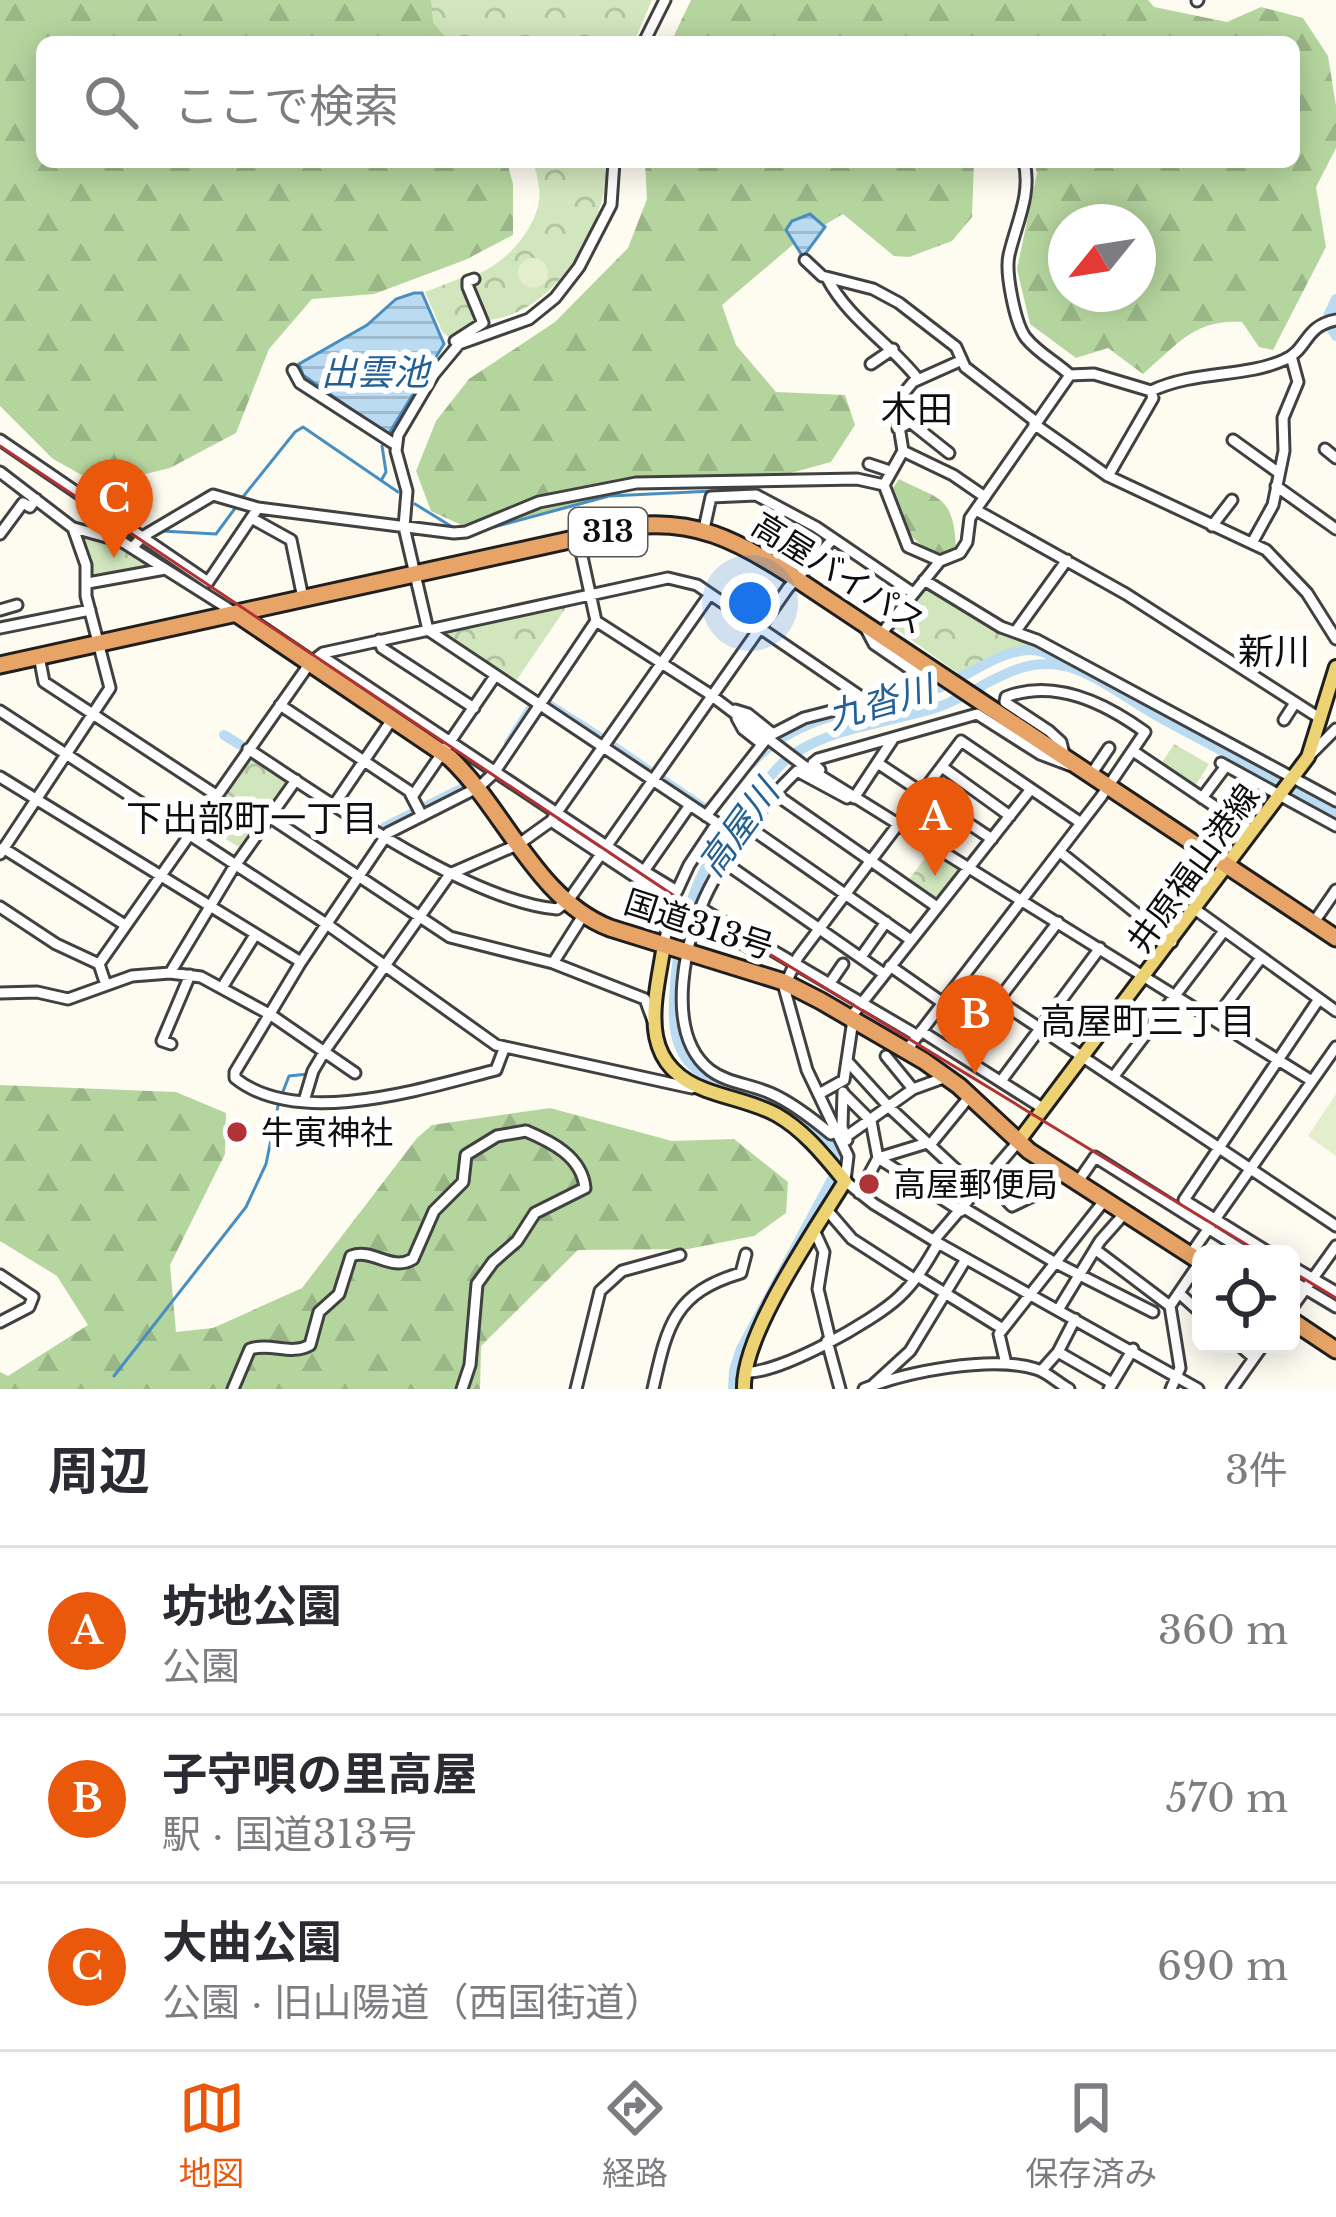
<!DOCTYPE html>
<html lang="ja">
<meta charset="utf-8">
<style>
body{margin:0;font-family:"Libre Baskerville","Noto Sans JP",serif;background:#f7f7f7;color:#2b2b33}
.controls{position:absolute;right:36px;bottom:36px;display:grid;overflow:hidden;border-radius:18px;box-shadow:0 6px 30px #0003}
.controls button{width:108px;height:108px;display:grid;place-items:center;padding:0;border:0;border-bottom:3px solid #e1e1e2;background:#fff;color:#2b2b33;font:60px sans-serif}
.compass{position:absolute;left:1048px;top:204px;width:108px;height:108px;border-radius:50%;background:#fff;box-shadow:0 6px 30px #0003;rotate:240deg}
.you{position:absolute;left:750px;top:603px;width:42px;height:42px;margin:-30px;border:9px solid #fff;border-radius:50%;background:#1a73e8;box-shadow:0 0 0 18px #1a73e833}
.badge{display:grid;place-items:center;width:78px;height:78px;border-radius:50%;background:#ea580c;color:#fff;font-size:39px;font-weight:700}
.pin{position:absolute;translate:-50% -99px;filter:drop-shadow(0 3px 6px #0008)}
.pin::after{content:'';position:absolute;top:63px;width:42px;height:36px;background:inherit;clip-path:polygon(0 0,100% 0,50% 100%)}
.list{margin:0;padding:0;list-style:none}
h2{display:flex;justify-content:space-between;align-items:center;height:156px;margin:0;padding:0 48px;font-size:51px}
h2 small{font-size:39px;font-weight:400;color:#7c7c81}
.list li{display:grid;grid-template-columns:78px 1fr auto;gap:36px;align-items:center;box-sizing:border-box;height:168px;padding:0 48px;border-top:3px solid #e1e1e2}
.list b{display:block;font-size:45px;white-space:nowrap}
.list p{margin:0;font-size:39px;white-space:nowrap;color:#7c7c81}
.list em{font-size:39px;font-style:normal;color:#7c7c81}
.icon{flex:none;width:66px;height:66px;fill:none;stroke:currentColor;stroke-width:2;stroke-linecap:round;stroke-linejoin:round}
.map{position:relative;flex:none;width:1336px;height:1389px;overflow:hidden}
.search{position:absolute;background:#fff;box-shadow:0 6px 30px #0003;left:36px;right:36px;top:36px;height:132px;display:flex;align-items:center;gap:30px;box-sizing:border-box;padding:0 42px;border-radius:18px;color:#7c7c81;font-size:45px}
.sheet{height:660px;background:#fff}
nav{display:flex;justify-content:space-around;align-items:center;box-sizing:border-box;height:168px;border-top:3px solid #e1e1e2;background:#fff;font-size:33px;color:#7c7c81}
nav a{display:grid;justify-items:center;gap:6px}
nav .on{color:#ea580c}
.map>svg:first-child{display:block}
</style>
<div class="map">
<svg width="1336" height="1389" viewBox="0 0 1336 1389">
<defs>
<pattern id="forest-firs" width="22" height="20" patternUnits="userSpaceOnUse" patternTransform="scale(3)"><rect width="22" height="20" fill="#b5d59e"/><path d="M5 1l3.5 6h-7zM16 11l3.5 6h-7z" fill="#9ab687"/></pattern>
<pattern id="park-crowns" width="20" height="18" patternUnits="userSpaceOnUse" patternTransform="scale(3)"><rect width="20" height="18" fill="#d1e6bd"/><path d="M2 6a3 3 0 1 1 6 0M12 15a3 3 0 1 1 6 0" fill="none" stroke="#b2c4a1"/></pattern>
<pattern id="water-rules" width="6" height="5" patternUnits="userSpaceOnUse" patternTransform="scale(3)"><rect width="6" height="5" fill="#badbf1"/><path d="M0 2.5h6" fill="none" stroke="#9fbbcd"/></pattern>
</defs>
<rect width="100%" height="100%" fill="#fefcf1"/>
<!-- forest -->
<path fill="url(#forest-firs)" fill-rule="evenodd" d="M0 0H616L586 42H42V162H507L513 184V235L465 260 374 294 312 299 269 349 236 433 170 468 100 485 53 459 0 406Z
M691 0H1148L1154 7 1227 22 1261 7 1303 18 1328 56 1336 106V148L1316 187 1326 247 1273 350 1259 347 1242 322C1194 319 1177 345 1143 374L1108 348 1076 358 1030 324 1017 269 1037 173 1034 162H1294V42H671ZM1138 222V294H1066V222Z
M645 162H974L972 217 952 241 909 257 894 256 843 214 796 242 722 305 736 345 776 392 845 395 855 425 831 462 765 480 673 479 569 508 472 530 431 511 416 471 436 421 469 379 555 322 628 248 647 199Z
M899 479C939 500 953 494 956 547L946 554C905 546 905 523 893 488Z
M0 1085 176 1092 226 1113 225 1154 170 1265 176 1332 213 1328 302 1288 417 1138 432 1125 550 1108 672 1141 734 1139 788 1182 786 1213 754 1236 688 1249 578 1250 481 1346 480 1389H0V1372L8 1376 88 1325 57 1276 0 1241Z"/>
<!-- park -->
<path fill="url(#park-crowns)" d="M431 0H652L634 42H449L433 22Z
M534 162H607C608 224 556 314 488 320L468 277C499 270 534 234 539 201 541 189 536 174 534 162Z
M461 278 480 321 449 337 443 333 425 292Z
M80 534 116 543 153 569 96 581 90 578Z
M926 589 936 590 1034 643V648L1000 653 959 674 892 626Z
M567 606 516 681 440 633Z
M1174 744 1209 764 1194 788 1160 766Z
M251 757 290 784 245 851 202 824Z
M931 850 963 870 938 901 908 881Z"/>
<!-- pitch -->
<path fill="#e2eece" d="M518 273a15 15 0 1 1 30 0a15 15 0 1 1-30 0Z
M1336 1094V1156L1308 1136Z"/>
<!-- water -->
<path fill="url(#water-rules)" stroke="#488ec1" stroke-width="3" d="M810 214 825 227 803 257 786 230 792 221Z
M414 293H422L444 344 388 435 303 375 299 364 367 325 396 299Z"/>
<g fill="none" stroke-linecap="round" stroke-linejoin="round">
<!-- stream -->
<path stroke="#488ec1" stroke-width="3" d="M382 479 386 472 382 446
M242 498 295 432 303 427 398 492
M774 499 825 527 913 587
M415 504 454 528
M162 531 216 534 236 507
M479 531 609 496 755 489 764 494
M1258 541 1291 570
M1033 645 1045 652
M282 1094 289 1076 308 1074
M114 1376 246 1207 266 1164 279 1101"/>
<!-- river -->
<path stroke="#badbf1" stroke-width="10" d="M1328 316 1336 299
M1328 323 1336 336
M549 705 604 740
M224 735 245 748
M509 743 532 707
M610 744 649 771
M752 763C799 711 870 711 933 690 967 679 992 653 1028 650 1043 649 1051 655 1062 664
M664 781 705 809
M385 827 467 786
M733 1389 734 1370 741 1349 839 1166C821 1094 699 1105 679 1045 671 1024 674 995 676 973 685 898 704 860 750 802 765 784 779 761 800 750 841 726 893 722 938 707 981 692 1015 655 1065 666 1097 674 1131 702 1161 718 1219 750 1279 779 1336 813"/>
<defs>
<path id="minor" d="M1197 1 1198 0
M644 42 665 0
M614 162 611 205 579 267 555 298 529 319 459 344 434 374 398 435 396 451 407 491 404 527 428 630 717 823 689 865 677 891 644 871
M1024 162C1032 194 1016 224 1009 255 1005 272 1015 324 1026 338 1038 353 1056 362 1070 375
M805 260 822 276 873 289 899 303 956 347 965 367 1035 421
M827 278C849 320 889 342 918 379
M455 341 483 323 468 287V281L474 279
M871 364 893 349
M293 370 300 383 396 445
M1034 424 1108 476 1266 550 1307 593 1336 639
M898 429 910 422 949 453
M0 440 208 582 258 508
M1233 440 1279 473
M1325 449 1336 458
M903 451 953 475 985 497
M869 464 890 471
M0 472 73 528 86 565V596L110 688 0 854
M1108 476 1153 398 1151 391
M884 485 903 451 897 414 899 399 913 382 960 361
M1276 486 1336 529
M976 510 1126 594 1321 719
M253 519 291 540 303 598
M115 520 124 502
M1212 526 1232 500
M74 528 121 541 232 611
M128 529 138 509
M704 529 711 497 756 495 816 527 913 593
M0 534 23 503 30 507 36 499
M1252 543 1273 505 1284 451 1283 418 1298 382 1291 356
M133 547 142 537 213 495 258 508 454 533 466 532 539 502 636 483 857 479 884 485 908 547 940 561
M924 580 1001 627 1037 640 1336 801
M88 583 165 569
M0 610 17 605
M596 621 708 693 803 765 1312 1081
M0 628 90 610
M1015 632 1067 560
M881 634 940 561 960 553 967 542 970 518 1070 375 1094 374 1151 391C1196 370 1244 378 1284 360 1308 350 1304 326 1336 320
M379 640 382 648 474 708
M323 653 326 659 644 871 690 805
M39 656 44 682 216 795
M280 705 409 791 422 816
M735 710 748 714 773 734 804 718 928 686 925 679 874 644 866 629
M0 711 328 925 496 1045 692 1088
M737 718 743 729 762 744
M1284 720 1295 703
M248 749C325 799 467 901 557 909L568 901 788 588 833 539
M1133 751 1253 832
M1308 757 1336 729
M1221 763 1336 826
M879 764 992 839
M942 767 1010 816
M820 770 813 763 818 759 977 714 1040 754 1069 765
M1090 776 1109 748
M0 777 301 962 388 833 479 787 494 773 596 621 578 538
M775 794 937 907
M412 797 495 676
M854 798 893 739
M1202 798 1226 766
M334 805 393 718
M706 816 764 742
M271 818 450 937 553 963 645 999 653 1021
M551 821 672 901 664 945
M1081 823 961 741 798 957 784 987 807 1070 848 1156 845 1181 874 1204 938 1243 1198 1389
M750 828 911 940
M3 848 125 925
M1060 852 1172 942
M725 863 884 974
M0 907 56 944 99 964 106 985
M702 909 918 1036
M1196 910 1336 1011
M699 919 750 948
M1314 922 1336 890
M861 957 886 922
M301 962 235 1072V1078C298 1129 425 1088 496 1070L504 1049
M553 963 584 914
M99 964 310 663 323 653 668 578 697 585 867 701
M890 966 943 1003
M170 973 232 870 296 780
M963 977 1336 1226
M830 983 843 964
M223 986 255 935
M0 993 37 992 68 999 132 976 170 973 201 977 271 1015 355 1073
M1215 1019 1261 958
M921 1031 1044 1109
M171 1044 162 1041 190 975
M906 1051 1101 797 1145 732C1105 703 1055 678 1006 697L1005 702 1049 731 1061 742 1064 754
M957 1054 1058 922
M886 1056 913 1089
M848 1062 889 1107 979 1191
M1114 1076 1224 931
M1001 1081 1100 948
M843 1092 842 1127 847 1140
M843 1093 871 1121 878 1158 859 1193
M819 1094 844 1080 854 1013 1031 789
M304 1101 313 1071 326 1049 450 874 519 844 551 821 710 594
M831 1134C813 1119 791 1102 770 1093 750 1084 727 1083 710 1070 662 1032 686 934 709 889 730 847 764 803 797 771L847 798
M847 1136 913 1089 946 1077
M930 1145 970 1096
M878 1158 961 1211
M878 1158 927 1143
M1077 1183 1095 1157 1249 1254
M1007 1201 1012 1206 1037 1194 1060 1172
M964 1208 1054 1262 1153 1312
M827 1210 852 1239 914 1279
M814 1230 824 1252 818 1289 830 1339
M934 1240 1018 1142
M1096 1250 1170 1306
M1271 1254 1184 1200 1319 999
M1190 1255 1336 1047
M1291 1266 1336 1292
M0 1275 33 1297 29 1307 0 1322
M919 1277 1003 1329
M1291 1280 1336 1307
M1180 1294 1201 1313
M1291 1309 1336 1246
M1058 1310 1100 1241 1124 1214
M827 1341 840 1389
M1238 1344 1254 1358
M1058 1352 1112 1383
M1006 1364 999 1334 1104 1201
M1042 1370 1058 1352 1075 1319
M745 1372C778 1375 874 1321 899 1297 916 1281 926 1264 938 1243
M874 1384 910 1351 966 1259
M233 1389 250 1349C271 1342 291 1356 310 1345L319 1312 339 1294 351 1256C374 1248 390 1272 413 1259L434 1211 463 1182 466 1155 497 1136 526 1131C552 1142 582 1157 585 1188L535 1213 517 1241 493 1262 477 1284 470 1365 462 1389
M576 1389 600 1291 622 1271 680 1255
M653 1389C667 1327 673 1293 741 1273L746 1254
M864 1389C905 1372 991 1355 1036 1369 1047 1372 1058 1383 1069 1389
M1109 1389 1133 1349
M1171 1389 1180 1368 1170 1306 1200 1262
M1232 1389 1264 1344"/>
<path id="major" d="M664 945C655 1002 635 1064 706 1090 730 1099 756 1103 777 1115 805 1131 825 1157 845 1181 816 1229 742 1334 744 1389
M1018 1142 1308 757 1336 667"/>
<path id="highway" d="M237 614 450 758C505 810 536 899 610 928L784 982 821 1001 924 1061 959 1086 1029 1151 1201 1262
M0 665 633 526C694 519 736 540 786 572L1336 938
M1291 1320 1336 1350"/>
</defs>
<!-- minor casing -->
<use href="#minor" stroke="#414141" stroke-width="15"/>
<!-- major casing -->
<use href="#major" stroke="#1f1f1f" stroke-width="18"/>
<!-- highway casing -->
<use href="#highway" stroke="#1f1f1f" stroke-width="21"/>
<!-- minor -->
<use href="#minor" stroke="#fff" stroke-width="9"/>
<!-- major -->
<use href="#major" stroke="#ecd273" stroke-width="12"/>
<!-- highway -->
<use href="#highway" stroke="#e7a466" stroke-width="15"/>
<!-- rail -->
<path stroke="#b23336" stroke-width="3" d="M0 446 676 897 1262 1254
M1291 1271 1336 1298"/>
</g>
<!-- markers -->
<g fill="#b23336" stroke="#fff" stroke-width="4.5">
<circle cx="237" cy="1132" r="12"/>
<circle cx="869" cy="1184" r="12"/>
</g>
<g text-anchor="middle" stroke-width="12" stroke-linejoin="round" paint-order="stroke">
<!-- shield labels -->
<rect fill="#fff" stroke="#565656" stroke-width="3" x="569" y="508" width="78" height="48" rx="9"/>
<g font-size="30" font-weight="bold" fill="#0e0e0e">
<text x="608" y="542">313</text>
</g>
<!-- street labels -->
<g font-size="33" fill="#0e0e0e" stroke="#fff">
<text transform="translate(839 573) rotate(32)" y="12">高屋バイパス</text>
<text transform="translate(1193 868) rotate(-54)" y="12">井原福山港線</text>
<text transform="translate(699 924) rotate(18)" y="12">国道313号</text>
</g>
<!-- poi labels -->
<g font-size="33" fill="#0e0e0e" stroke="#fff" text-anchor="start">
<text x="261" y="1144">牛寅神社</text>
<text x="893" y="1196">高屋郵便局</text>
</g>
<!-- water labels -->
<g font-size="36" font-style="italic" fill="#226095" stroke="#fff">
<text x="375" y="385">出雲池</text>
<text transform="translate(880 702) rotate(-16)" y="13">九沓川</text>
<text transform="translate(738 828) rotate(-54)" y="13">高屋川</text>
</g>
<!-- neighbourhood labels -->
<g font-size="36" fill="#0e0e0e" stroke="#fff">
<text x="917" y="422">木田</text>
<text x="1274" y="664">新川</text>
<text x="252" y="831">下出部町一丁目</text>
<text x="1148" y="1034">高屋町三丁目</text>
</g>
</g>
</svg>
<div class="controls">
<button><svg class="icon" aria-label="locate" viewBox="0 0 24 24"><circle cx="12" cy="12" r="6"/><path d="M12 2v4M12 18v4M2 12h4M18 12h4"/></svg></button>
</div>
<svg class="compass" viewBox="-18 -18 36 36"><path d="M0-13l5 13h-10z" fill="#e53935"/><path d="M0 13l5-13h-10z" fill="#7c7c81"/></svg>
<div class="you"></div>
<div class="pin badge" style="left:935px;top:876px">A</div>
<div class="pin badge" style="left:975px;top:1074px">B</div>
<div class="pin badge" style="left:114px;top:558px">C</div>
<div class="search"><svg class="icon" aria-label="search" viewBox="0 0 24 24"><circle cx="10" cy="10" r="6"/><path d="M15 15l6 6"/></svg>ここで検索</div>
</div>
<section class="sheet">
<h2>周辺<small>3件</small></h2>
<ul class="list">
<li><span class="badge">A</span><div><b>坊地公園</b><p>公園</p></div><em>360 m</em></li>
<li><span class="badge">B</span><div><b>子守唄の里高屋</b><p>駅 · 国道313号</p></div><em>570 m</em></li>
<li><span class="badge">C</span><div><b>大曲公園</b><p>公園 · 旧山陽道（西国街道）</p></div><em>690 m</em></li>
</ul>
</section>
<nav>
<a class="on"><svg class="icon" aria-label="map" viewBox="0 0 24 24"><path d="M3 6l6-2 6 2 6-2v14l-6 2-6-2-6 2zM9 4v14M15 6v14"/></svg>地図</a>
<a><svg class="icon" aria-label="directions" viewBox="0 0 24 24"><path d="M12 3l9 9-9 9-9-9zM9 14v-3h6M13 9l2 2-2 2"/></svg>経路</a>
<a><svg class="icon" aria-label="saved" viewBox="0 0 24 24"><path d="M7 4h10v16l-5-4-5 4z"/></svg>保存済み</a>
</nav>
